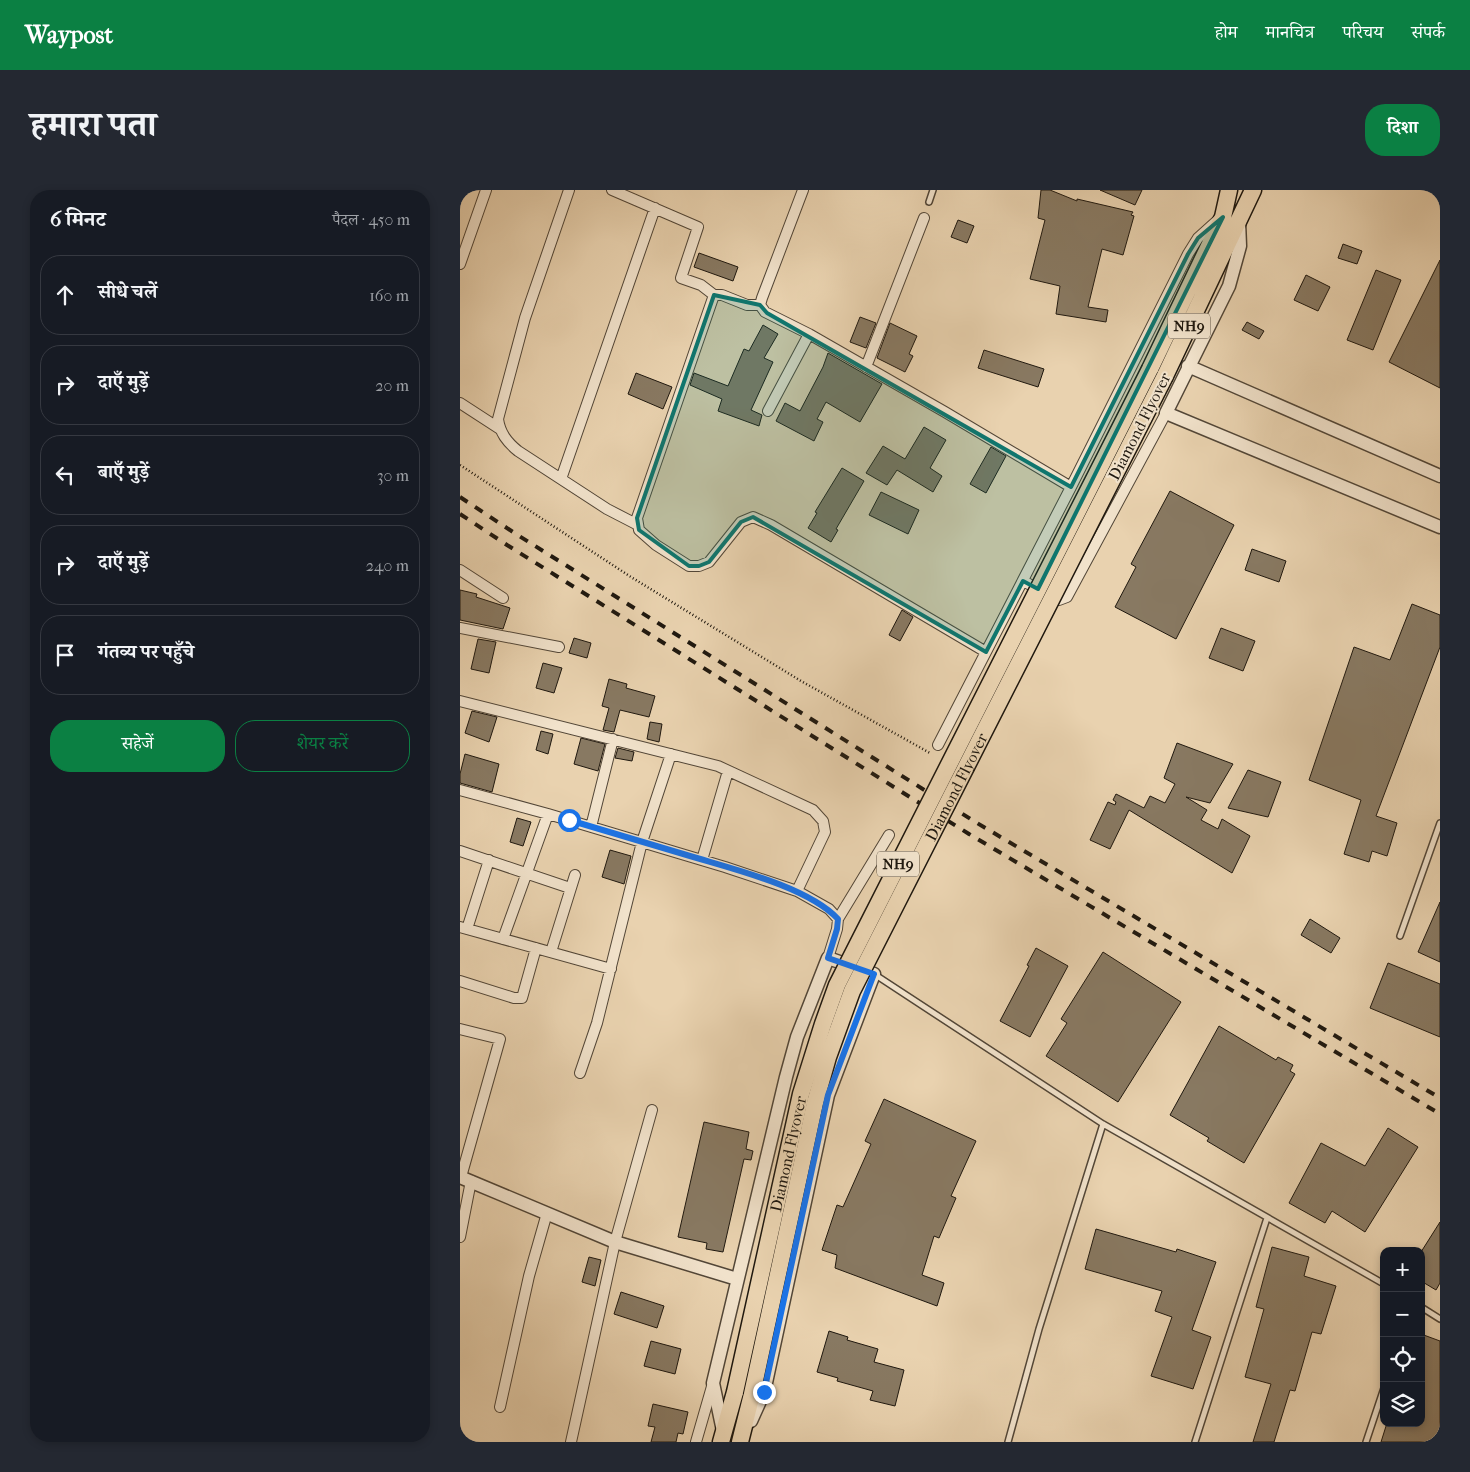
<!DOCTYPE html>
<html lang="hi">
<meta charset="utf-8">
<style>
body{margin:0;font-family:"IM FELL French Canon","Noto Serif Devanagari",serif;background:#242831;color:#f1f3f6}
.controls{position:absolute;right:15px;bottom:15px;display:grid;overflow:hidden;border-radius:10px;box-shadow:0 2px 8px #0003}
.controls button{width:45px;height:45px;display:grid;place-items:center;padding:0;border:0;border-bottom:1px solid #363941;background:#171b24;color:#f1f3f6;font:25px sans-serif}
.stop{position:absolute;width:15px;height:15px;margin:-11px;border:4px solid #1a73e8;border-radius:50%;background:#fff}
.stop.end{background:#1a73e8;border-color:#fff;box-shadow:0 1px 5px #0008}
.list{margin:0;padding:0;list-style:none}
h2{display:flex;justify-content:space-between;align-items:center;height:65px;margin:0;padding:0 20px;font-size:21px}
h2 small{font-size:16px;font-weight:400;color:#9ea1a6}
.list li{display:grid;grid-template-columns:32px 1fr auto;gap:15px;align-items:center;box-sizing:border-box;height:80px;margin:0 10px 10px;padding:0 10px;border:1px solid #363941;border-radius:20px}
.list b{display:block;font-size:19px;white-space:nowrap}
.list em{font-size:16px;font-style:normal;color:#9ea1a6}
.actions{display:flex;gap:10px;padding:15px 20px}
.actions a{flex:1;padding:11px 0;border:1px solid #0b8043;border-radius:20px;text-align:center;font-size:18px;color:#0b8043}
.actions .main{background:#0b8043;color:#fff}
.icon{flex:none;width:28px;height:28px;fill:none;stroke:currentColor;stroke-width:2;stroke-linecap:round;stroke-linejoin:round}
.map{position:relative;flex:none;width:980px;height:1252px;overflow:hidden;border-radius:20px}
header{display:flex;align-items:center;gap:30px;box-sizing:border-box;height:70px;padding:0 25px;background:#0b8043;color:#fff}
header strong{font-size:24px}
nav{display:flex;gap:28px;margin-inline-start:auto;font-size:18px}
.intro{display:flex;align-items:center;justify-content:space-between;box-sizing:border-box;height:120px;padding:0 30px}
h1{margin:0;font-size:35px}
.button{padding:12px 22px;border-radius:20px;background:#0b8043;color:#fff;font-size:18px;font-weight:700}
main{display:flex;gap:30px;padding:0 30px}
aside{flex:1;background:#171b24;border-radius:20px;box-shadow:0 2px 8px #0003}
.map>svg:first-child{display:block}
</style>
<header>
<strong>Waypost</strong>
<nav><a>होम</a><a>मानचित्र</a><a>परिचय</a><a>संपर्क</a></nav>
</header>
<div class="intro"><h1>हमारा पता</h1><a class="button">दिशा</a></div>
<main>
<aside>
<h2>6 मिनट<small>पैदल · 450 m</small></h2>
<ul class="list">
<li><svg class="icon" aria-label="ahead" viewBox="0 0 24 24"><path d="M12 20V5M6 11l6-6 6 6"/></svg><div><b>सीधे चलें</b></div><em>160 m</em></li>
<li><svg class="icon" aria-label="right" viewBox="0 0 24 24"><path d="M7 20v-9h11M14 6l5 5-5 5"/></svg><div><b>दाएँ मुड़ें</b></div><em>20 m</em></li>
<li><svg class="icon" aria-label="left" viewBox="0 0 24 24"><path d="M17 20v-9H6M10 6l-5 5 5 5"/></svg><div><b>बाएँ मुड़ें</b></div><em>30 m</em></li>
<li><svg class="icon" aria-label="right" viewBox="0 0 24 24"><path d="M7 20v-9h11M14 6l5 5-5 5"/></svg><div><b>दाएँ मुड़ें</b></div><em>240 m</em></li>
<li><svg class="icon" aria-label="arrive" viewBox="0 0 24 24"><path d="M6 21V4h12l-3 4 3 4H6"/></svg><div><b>गंतव्य पर पहुँचे</b></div></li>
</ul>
<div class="actions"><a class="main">सहेजें</a><a>शेयर करें</a></div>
</aside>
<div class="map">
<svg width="980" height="1252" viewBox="0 0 980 1252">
<rect width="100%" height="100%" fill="#e9d2af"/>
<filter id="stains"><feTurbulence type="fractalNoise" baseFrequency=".004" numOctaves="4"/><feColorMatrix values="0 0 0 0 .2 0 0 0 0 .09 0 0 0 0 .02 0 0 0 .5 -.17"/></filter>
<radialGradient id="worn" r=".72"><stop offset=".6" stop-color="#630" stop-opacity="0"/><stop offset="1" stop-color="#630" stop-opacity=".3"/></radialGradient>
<!-- building -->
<path fill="#887962" stroke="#1f180f" d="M581 0H590L617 11V9L673 22 671 25 674 26 663 65 642 59 628 117 648 120 646 132 596 124 600 96 570 89 585 30 578 28Z
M640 0H682L675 15Z
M498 30 514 36 507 53 491 47Z
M883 54 902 61 897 74 878 68Z
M239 63 278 77 273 91 234 77Z
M980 70V198L929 172Z
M916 80 941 90 913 160 887 150Z
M846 85 870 97 858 121 834 110Z
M400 127 416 133 406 158 390 152Z
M787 132 804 141 799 149 782 140Z
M430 133 457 146 449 164 453 166 445 182 417 168Z
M303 135 318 144 304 168 313 172 291 220 302 225 299 236 258 221 262 209 230 195 234 183 268 196 284 159 289 161Z
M524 160 584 179 578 197 518 178Z
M368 163 422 194 400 232 366 212 357 229 363 232 354 251 316 231 325 213 340 221 363 177Z
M176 183 212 197 203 219 168 204Z
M464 237 486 250 470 278 482 286 473 302 437 280 427 295 406 283 423 256 445 269Z
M531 257 546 266 526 303 510 294Z
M382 278 404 291 376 339 378 340 371 352 348 338 357 323 355 322Z
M710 301 774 335 716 449 655 417 676 377 671 374Z
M421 302 459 320 448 344 409 325Z
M792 359 826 371 819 392 785 380Z
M0 400 17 404 16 407 50 418 43 439 0 430Z
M952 414 980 425V457L916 626 937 633 927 666 912 661 909 672 884 664 901 610 849 590 894 457 930 470Z
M442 420 453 427 440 451 429 445Z
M761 438 795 451 783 481 749 468Z
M114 448 131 453 127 468 109 463Z
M18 449 36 452 29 483 11 479Z
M83 473 102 478 94 503 76 498Z
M149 489 167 494 166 498 195 506 189 527 160 520 154 542 143 540 149 518 142 516Z
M12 521 37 527 29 552 5 543Z
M190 532 202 534 199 552 187 549Z
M81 541 93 544 88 564 76 560Z
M121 548 145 554 138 581 114 574Z
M717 553 773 574 750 613 726 607 747 620 741 630 758 639 762 629 790 646 772 683 669 620 650 659 630 650 648 612 655 615 656 612 653 610 656 604 684 618 690 606 705 613 715 594 704 588Z
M158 558 174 562 172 571 155 568Z
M5 564 39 574 32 602 0 593V584Z
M788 580 821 592 808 627 768 618Z
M57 628 71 632 63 656 50 652Z
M150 660 171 666 164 694 142 687Z
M980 712V772L958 762Z
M850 729 880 748 871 763 841 745Z
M576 758 608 776 570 847 540 831 569 776 567 775Z
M643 762 721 812 658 912 586 866 607 833 601 829Z
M928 773 980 794V847L910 818Z
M759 836 816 870 818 867 833 875 830 881 835 884 784 973 747 951 749 948 710 925Z
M424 909 516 951 491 1006 496 1008 479 1048 474 1046 462 1085 484 1093 477 1116 375 1078 377 1065 362 1060 377 1015 383 1017 411 954 405 951Z
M244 932 289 942 286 959 293 961 291 970 284 969 263 1062 246 1059 247 1053 218 1047Z
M928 938 958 957 905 1042 872 1021 865 1033 829 1013 861 953 905 976Z
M980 1032V1093L976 1100 961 1091V1062Z
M636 1039 716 1062 717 1059 756 1072 732 1140 751 1147 733 1199 691 1186 712 1127 695 1121 702 1101 625 1079Z
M812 1057 849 1067 844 1086 876 1096 861 1144 852 1142 835 1201 830 1200 814 1252H793L811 1194 785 1187 804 1119 796 1117Z
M129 1067 141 1070 135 1096 122 1092Z
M161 1102 204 1116 197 1138 154 1124Z
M369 1141 388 1147 387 1150 418 1159 414 1172 444 1180 435 1216 410 1210 413 1201 377 1191 378 1188 357 1182Z
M961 1144 980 1151V1252H921L927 1233H961Z
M191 1151 221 1159 215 1184 184 1176Z
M193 1214 228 1222 223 1244 218 1243 216 1252H191L195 1237 188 1236Z"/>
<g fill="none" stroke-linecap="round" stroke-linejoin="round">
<defs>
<path id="service" d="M469 12 473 0
M940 746 980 633
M414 784 643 934 924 1094
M961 1117 980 1129
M548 1252 579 1139 643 934
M735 1252 807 1028
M906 1252 924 1198"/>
<path id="minor" d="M109 0 65 128 38 229C40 243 47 252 58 261L147 319 178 335
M152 0 238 37 221 88 241 95 254 105
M343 0 302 108 300 115 305 122 349 144 485 222 611 297
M0 74 26 0
M300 115H287L262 105H254L177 328 179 340 196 355 229 376H239L249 372 281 332 293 327 311 335 526 462
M406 177 464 28
M0 213 40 239
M308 221 349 144
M101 289 195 18
M0 380 43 408
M563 391 599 410 607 407 706 223
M0 438 99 457
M0 511 258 576 353 620 363 631 365 642 337 701
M478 555 611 297 728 64 738 48 758 30
M0 600 88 624 265 677 337 701 369 719 378 729 377 739 368 768
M131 637 153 549
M0 661 110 698
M242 670 268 581
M378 729 429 645
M0 737 151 779
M7 739 29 670
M43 749 88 624
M91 762 115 685
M0 791 54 808H62L76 758
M0 839 40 849 1 987
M120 883 137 833 182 652 211 564
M0 1047 11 991
M40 1217 69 1086 87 1023
M111 1252 155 1052 192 920
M236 1252 253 1193"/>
<path id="tertiary" d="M779 31 780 56 769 96 706 223 980 337
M728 176 980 286
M0 987 155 1052 277 1089
M263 1241 253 1193 326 887 337 847 368 768 414 784 368 905 304 1202 291 1231"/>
<path id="trunk" d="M690 179 763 27 769 0
M705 186 793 0
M261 1252 275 1202
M280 1252 292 1204"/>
</defs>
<!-- service casing -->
<use href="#service" stroke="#524637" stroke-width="8"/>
<!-- minor casing -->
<use href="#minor" stroke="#524637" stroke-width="12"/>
<!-- tertiary casing -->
<use href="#tertiary" stroke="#524637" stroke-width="15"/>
<!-- trunk casing -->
<use href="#trunk" stroke="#1f180f" stroke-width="19"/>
<!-- path -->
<path stroke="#1f180f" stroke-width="2.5" stroke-dasharray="1 2.5" stroke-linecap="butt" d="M0 275 171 387 341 491 470 563"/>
<!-- service -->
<use href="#service" stroke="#f1e2cb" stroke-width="5"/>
<!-- minor -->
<use href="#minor" stroke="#f1e2cb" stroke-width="10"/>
<!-- tertiary -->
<use href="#tertiary" stroke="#f1e2cb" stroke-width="12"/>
<!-- trunk -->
<use href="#trunk" stroke="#e9d2af" stroke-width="16"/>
<!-- rail -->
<path stroke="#1f180f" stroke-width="4" stroke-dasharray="9 9" stroke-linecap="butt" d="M0 307 56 344 517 633 980 908
M0 324 47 355 509 644 980 924"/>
<defs>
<g id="trunk-bridge">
<path id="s1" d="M275 1202 341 904 363 834 377 795 690 179"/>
<path id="s2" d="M292 1204 355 913 368 867 392 801 705 186"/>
</g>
</defs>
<!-- trunk-bridge casing -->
<use href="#trunk-bridge" stroke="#1f180f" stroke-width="19" stroke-linecap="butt"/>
<!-- trunk-bridge -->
<use href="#trunk-bridge" stroke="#e9d2af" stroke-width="16"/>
</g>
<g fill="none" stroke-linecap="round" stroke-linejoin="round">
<!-- route -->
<path stroke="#1a73e8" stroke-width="6" d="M109 630C149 642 190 654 230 666 273 679 348 697 378 729L377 739 368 768 414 784 368 905 304 1202"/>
</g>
<!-- marked area -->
<path fill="#0f766e" fill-opacity="0.2" stroke="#0f766e" stroke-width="4" stroke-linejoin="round" d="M763 27 578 399 563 391 526 462 293 327 281 332 249 372 239 376H229L179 340 177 328 254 105 300 115 307 123 611 297 728 64 738 48Z"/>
<g text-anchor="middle" stroke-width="4" stroke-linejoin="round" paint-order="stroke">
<!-- shield labels -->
<g fill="#f1e2cb" stroke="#5e5547" stroke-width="1">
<rect x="708" y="123.5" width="42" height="25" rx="4"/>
<rect x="417" y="661.5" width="42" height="25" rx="4"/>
</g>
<g font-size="15" font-weight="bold" fill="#1f180f">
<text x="729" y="141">NH9</text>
<text x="438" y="679">NH9</text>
</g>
<!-- street labels -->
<g font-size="16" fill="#1f180f" stroke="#f1e2cb">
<text transform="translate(679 236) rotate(-63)" y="6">Diamond Flyover</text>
<text dy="6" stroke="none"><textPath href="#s2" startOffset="645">Diamond Flyover</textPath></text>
<text dy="6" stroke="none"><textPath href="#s1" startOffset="244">Diamond Flyover</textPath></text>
</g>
</g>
<rect width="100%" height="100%" filter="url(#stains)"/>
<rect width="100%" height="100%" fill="url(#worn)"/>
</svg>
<div class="controls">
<button>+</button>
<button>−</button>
<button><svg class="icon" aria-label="locate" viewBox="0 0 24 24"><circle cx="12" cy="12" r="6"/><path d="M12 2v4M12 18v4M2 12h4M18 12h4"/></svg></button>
<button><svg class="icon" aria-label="layers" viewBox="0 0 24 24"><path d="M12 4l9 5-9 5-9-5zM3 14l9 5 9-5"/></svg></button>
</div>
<div class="stop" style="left:109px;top:630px"></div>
<div class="stop end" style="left:304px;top:1202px"></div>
</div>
</main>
